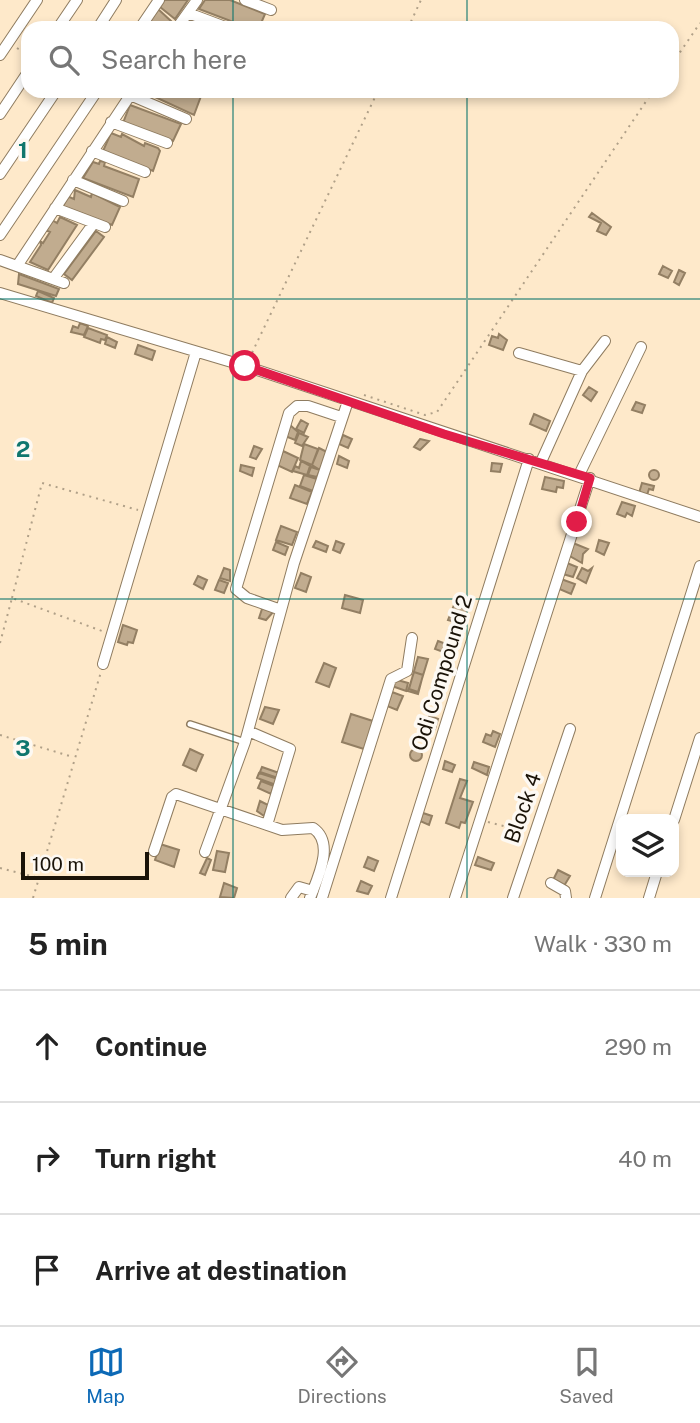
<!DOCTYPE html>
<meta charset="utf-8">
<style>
body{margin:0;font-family:"Public Sans",sans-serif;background:#f6f6f6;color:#222}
.controls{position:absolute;right:21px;bottom:21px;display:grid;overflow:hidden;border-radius:14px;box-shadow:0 4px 10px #0003}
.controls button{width:63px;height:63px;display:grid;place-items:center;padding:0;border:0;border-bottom:2px solid #e0e0e0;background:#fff;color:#222;font:35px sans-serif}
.scale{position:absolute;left:21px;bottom:18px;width:128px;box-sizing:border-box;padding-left:7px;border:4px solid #1a1308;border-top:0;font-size:19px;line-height:24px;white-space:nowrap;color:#1a1308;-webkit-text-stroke:5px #fdf9f3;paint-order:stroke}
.stop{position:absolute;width:21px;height:21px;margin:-16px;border:5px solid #e11d48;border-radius:50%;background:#fff}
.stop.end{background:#e11d48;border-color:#fff;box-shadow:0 2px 7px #0008}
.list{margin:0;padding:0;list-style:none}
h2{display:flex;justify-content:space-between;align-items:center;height:91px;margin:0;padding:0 28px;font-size:30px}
h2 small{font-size:23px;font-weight:400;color:#767676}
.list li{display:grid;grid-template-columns:46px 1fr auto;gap:21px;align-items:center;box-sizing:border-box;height:112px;padding:0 28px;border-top:2px solid #e0e0e0}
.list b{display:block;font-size:26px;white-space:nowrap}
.list em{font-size:23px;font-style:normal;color:#767676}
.icon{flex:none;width:38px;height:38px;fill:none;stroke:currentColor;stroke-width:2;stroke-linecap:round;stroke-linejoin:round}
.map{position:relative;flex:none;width:700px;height:898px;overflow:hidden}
.search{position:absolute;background:#fff;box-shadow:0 4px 10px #0003;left:21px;right:21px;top:21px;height:77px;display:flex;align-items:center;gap:18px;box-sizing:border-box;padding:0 24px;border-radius:21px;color:#767676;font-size:26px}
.sheet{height:427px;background:#fff}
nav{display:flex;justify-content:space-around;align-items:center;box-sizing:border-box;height:98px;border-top:2px solid #e0e0e0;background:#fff;font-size:19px;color:#767676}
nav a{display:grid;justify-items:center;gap:4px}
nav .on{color:#0c69b6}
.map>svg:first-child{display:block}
</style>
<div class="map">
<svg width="700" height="898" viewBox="0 0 700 898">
<rect width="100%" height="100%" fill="#fee9ca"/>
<!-- building -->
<path fill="#c1ac8f" stroke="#937f63" stroke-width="2" d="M164 0H188L175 19 160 7Z
M230 0 265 14 259 28H249L199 9 205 0Z
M158 9 171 21 167 28H145Z
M189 20 207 24 206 28H186Z
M142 91H188L201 96 194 115Z
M130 105 181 124 173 141 123 123Z
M111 133 121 137 122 134 144 146 145 143 158 148 160 151 153 171 103 151Z
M100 161 105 162 104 166 139 179 133 197 83 178 93 162 99 164Z
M75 190 91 197 92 193 120 207 112 225 63 207 67 196 74 199Z
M592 213 611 227 606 235 597 231 601 223 589 217Z
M60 217 77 225 48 270 30 262 41 245 40 241 43 243 50 232 45 230 52 220 57 223Z
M96 231 104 237 72 280 64 274Z
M663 266 672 271 668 278 659 274Z
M679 270 685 273 679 285 674 282Z
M19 274 59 289 56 296 18 284Z
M38 291 54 298 52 303 36 296Z
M80 323 88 326 84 335 71 332 73 326 78 328Z
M88 328 107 335 105 340 101 339 100 343 84 337Z
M499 334 507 340 503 350 489 345 492 336 498 338Z
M107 337 117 342 115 348 105 344Z
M138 345 155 351 152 360 135 354Z
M589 387 597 392 591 401 583 395Z
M636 402 645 405 642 413 632 410Z
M534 414 550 421 546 431 530 424Z
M301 420 308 424 304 433 296 429Z
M290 425 298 432 295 440 285 436Z
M299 433 308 437 302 446 295 443Z
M343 435 352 439 348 448 339 444Z
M420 439 429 441 420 450 414 447Z
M304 444 318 449 312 465 300 460Z
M254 446 262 449 256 459 250 457Z
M319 448 327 452 320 470 312 465Z
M283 451 298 458 292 472 277 465Z
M339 456 349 461 347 468 337 464Z
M301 461 310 466 307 475 293 471 295 466 299 468Z
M492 463 502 464 500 472 491 471Z
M241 465 254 468 252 476 240 471Z
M311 467 320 470 317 477 308 475Z
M649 475a5 5 0 1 1 10 0a5 5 0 1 1-10 0Z
M304 475 317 479 313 491 300 486Z
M545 477 564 481 563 488 557 487 556 492 542 489Z
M642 483 654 486 653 490 649 489 647 495 639 493Z
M295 485 312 492 307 504 290 498Z
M622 502 635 506 632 516 627 513 625 517 617 514Z
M281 526 297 532 292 545 276 540Z
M599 540 609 543 604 555 596 551Z
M316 541 328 546 326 552 313 547Z
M336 541 344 544 340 553 333 550Z
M276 542 288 547 285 555 273 550Z
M573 543 588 549 583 554 582 563 568 555Z
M567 563 577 567 573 577 563 574Z
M224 568 230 570V581L220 578Z
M582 568 588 571 592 568 586 583 577 578Z
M301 573 311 577 306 592 295 588Z
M198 576 207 580 203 589 194 584Z
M561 579 575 584 571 594 557 588Z
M219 580 228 583 224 593 215 590Z
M345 595 363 600 360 613 342 608Z
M454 605 468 610 460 623 448 620Z
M263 606 275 610 266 620 259 618Z
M123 625 137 630 133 643 128 642 127 645 118 642Z
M438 641 449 645 446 653 435 649Z
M418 657 428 659 418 692 409 689Z
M324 663 336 668 329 687 316 682Z
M414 672 423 675 418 694 408 691Z
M394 679 408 683 406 691 392 686Z
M392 692 403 696 397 710 387 706Z
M265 707 279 710 273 724 260 719Z
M351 714 376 722 367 750 342 742Z
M429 716 438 719 435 729 426 726Z
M493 731 500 734 495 747 483 742 486 734 491 736Z
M410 755a6 6 0 1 1 12 0a6 6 0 1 1-12 0Z
M190 749 203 755 196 771 183 765Z
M445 761 455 765 452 772 443 769Z
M474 762 489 767 487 775 472 768Z
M262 767 279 773 278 778 260 772Z
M259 773 278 779 276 785 257 778Z
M460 779 467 781 460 798 473 802 465 823 461 822 459 828 446 823Z
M261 781 274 786 271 794 258 788Z
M260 801 268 805 264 816 257 811Z
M423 813 432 816 429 825 420 821Z
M160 844 179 850 174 867 155 860Z
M217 851 229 853 225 872 213 870Z
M368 857 378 861 374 871 364 867Z
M478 857 494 863 491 870 475 865Z
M207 858 211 860 205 875 200 873Z
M558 870 570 876 564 886 553 880Z
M361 881 372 886 368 894 357 891Z
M224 883 237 888 234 898 220 897Z"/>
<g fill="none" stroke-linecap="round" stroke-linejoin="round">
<defs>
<path id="service" d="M190 724 245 742"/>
<path id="minor" d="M245 0 271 10
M188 13 228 28
M58 28 77 0
M98 28 116 0
M140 28 159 0
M177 28 197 0
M0 55 37 0
M209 91H211
M130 95 186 119
M0 114 28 72
M111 122 167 143
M92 151 145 172
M0 174 56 91
M73 180 123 201
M55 208 105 227
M0 235 97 91
M0 260 64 283
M17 266 133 91
M53 279 94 223
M0 293 245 366 700 517
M519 353 582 371
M541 462 582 371 605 341
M579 475 641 347
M281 610 247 598 236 589 289 413 297 406H308L341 417
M103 664 196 352
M248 731 290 749 267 825
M674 820 700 738
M154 851 172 797 176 794 282 830 313 828C335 843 318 877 310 898
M205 852 245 742 294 563 348 401
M551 883 565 891 566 898
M291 898 299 887 313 891
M322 898 391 679 407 671 412 638
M391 898 529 459
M455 898 590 478
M513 898 570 729
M595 898 700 566
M649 898 657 872"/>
</defs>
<!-- service casing -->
<use href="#service" stroke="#8f7c60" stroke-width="8"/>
<!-- minor casing -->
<use href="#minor" stroke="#8f7c60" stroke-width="12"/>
<!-- path -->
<path stroke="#b0a088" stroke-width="2" stroke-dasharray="2 5" stroke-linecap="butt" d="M408 28 421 0
M17 48 28 55
M672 64 700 23
M249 359 378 91
M364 395 425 415 437 412 653 91
M12 598 42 483 138 510
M0 643 12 598 102 631
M0 735 73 757
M488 822 527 832
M0 868 39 878
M33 898 101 672"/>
<!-- service -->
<use href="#service" stroke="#fff" stroke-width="5"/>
<!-- minor -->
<use href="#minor" stroke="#fff" stroke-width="10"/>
</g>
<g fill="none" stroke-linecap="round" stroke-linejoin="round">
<!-- route -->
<path stroke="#e11d48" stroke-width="9" d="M245 366 444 434 590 478 577 522"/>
</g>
<!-- grid -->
<path fill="none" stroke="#0f766e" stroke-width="2" stroke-opacity="0.55" d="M233 0V28M467 0V28M233 91V898M467 91V898M0 299H700M0 599H700"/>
<g text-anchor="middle" stroke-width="7" stroke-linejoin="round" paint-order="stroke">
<!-- street labels -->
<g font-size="21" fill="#1a1308" stroke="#fdf9f3">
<text transform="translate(442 673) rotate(-73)" y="7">Odi Compound 2</text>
<text transform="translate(523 808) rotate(-71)" y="7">Block 4</text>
</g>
</g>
<g font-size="23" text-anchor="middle" font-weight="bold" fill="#0f766e" stroke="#fdf9f3" stroke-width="7" stroke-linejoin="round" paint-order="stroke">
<text x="23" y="158">1</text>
<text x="23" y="457">2</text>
<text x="23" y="756">3</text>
</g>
</svg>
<div class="controls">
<button><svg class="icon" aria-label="layers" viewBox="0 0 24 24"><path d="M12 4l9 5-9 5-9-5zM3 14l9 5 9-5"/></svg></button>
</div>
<div class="scale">100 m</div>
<div class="stop" style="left:245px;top:366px"></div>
<div class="stop end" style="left:577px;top:522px"></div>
<div class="search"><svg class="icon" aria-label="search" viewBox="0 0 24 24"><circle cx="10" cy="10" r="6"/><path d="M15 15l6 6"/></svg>Search here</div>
</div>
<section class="sheet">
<h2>5 min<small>Walk · 330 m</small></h2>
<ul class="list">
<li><svg class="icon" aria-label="ahead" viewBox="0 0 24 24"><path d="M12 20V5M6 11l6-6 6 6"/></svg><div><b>Continue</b></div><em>290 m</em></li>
<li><svg class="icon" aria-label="right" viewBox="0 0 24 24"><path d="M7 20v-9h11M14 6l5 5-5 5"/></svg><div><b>Turn right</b></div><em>40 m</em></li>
<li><svg class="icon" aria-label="arrive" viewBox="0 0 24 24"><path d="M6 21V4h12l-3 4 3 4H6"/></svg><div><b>Arrive at destination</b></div></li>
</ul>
</section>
<nav>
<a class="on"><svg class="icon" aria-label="map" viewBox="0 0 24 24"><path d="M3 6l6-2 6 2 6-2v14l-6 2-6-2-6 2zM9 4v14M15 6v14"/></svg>Map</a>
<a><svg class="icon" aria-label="directions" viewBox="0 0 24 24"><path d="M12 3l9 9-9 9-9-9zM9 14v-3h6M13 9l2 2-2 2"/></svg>Directions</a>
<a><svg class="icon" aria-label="saved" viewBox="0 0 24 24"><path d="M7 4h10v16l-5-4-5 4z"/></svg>Saved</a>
</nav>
